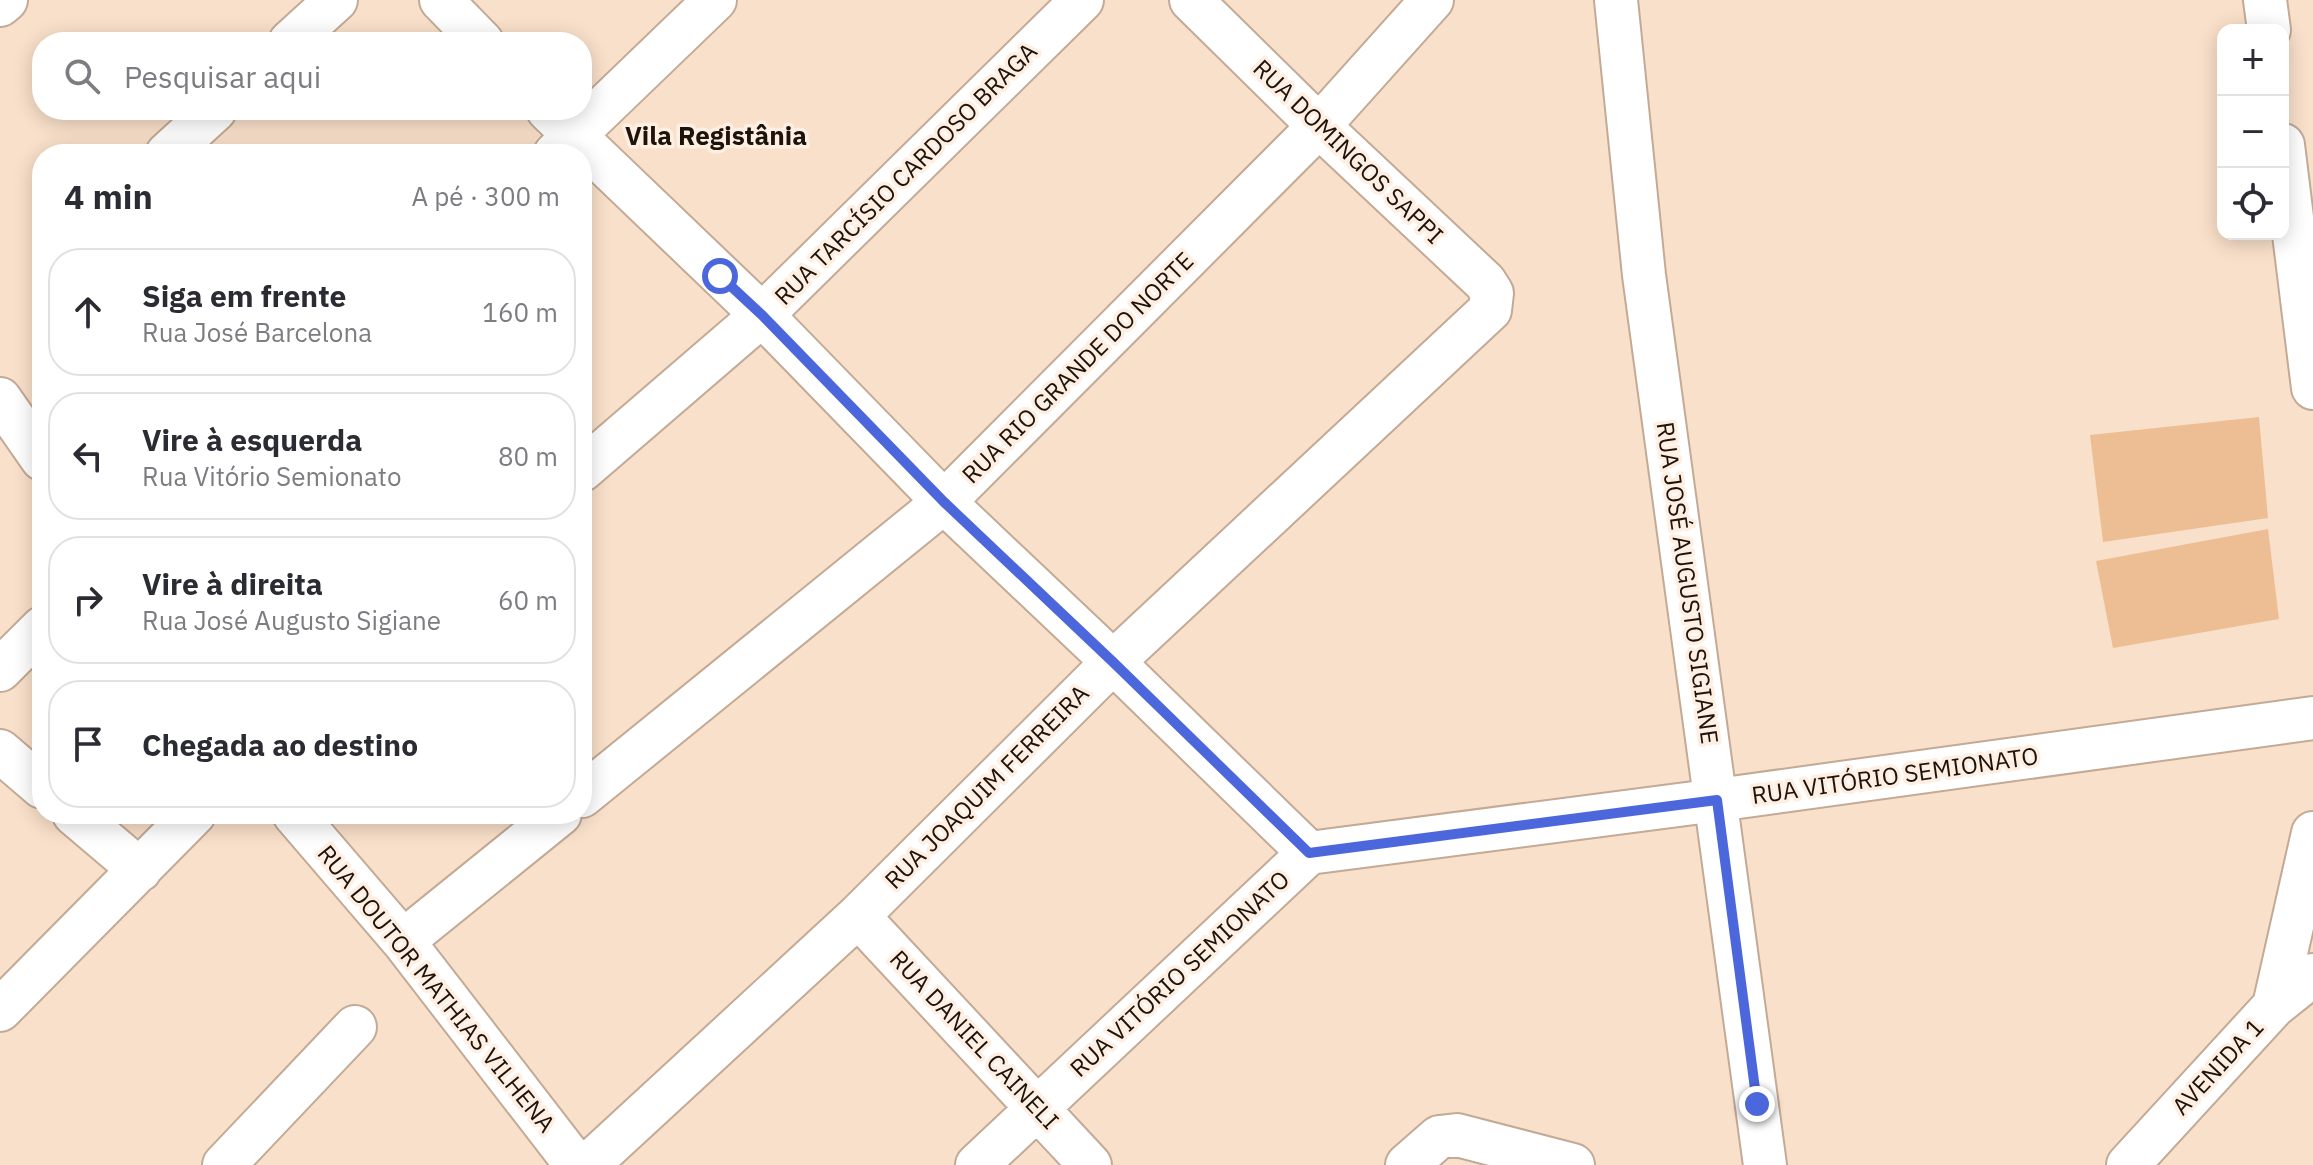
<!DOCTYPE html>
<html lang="pt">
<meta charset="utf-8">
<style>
body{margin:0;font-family:"IBM Plex Sans",sans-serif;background:#f2f2f3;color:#2b2b33}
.controls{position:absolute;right:24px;top:24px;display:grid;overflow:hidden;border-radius:16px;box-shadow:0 4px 20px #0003}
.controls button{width:72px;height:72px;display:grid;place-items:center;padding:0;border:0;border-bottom:2px solid #e1e1e2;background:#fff;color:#2b2b33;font:40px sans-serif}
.stop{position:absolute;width:24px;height:24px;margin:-18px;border:6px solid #4c67db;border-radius:50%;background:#fff}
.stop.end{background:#4c67db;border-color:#fff;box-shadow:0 2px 8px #0008}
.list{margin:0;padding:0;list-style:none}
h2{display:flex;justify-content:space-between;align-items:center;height:104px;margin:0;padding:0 32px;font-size:34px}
h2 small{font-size:26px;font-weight:400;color:#7c7c81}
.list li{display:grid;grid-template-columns:52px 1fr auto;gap:24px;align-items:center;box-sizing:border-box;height:128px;margin:0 16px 16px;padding:0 16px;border:2px solid #e1e1e2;border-radius:32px}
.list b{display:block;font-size:30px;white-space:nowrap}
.list p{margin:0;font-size:26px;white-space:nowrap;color:#7c7c81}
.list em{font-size:26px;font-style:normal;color:#7c7c81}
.icon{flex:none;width:44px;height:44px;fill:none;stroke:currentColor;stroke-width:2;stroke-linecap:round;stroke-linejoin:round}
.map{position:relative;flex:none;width:2313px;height:1165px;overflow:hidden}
.search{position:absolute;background:#fff;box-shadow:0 4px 20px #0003;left:32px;top:32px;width:560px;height:88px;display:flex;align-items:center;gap:20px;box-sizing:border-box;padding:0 28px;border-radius:32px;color:#7c7c81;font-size:30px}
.panel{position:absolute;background:#fff;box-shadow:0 4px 20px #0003;left:32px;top:144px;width:560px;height:680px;border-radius:32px}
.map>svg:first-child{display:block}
</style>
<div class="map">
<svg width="2313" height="1165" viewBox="0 0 2313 1165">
<rect width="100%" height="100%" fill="#f9e0ca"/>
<!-- green -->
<path fill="#edbd94" d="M2259 417 2268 518 2103 542 2090 435Z
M2268 529 2279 619 2113 648 2096 561Z"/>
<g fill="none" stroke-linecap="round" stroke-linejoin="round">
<defs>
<path id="street" d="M441 0 482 42
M1616 0 1644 275 1765 1165
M2265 0 2269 30
M0 5 6 0
M290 42 336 0
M548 110 762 315 944 502 1113 662 1309 853
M2283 145 2313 388
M167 154 215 110
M555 154 715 0
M0 399 42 459
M582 470 762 315 1082 0
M0 670 42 628
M0 751 42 787
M582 796 944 502 1319 126 1432 0
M74 814 140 870
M294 814 403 941 576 1165
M858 916 1090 1165
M403 941 560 814
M2274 1006 2313 833
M0 1010 194 814
M224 1165 355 1027
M588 1165 858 916 1113 662 1490 310 1492 293 1485 282 1319 126 1191 0
M977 1165 1309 853 1717 800 2313 718
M1407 1165 1439 1137 1457 1135 1573 1165
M2128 1165 2274 1006 2313 975"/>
</defs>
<!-- street casing -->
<use href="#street" stroke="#c3aa96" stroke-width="46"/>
<!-- street -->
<use href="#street" stroke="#fff" stroke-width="42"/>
</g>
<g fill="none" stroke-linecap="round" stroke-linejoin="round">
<!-- route -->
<path stroke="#4c67db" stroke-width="10" d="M720 276 762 315 944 502 1113 662 1309 853 1717 800 1757 1104"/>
</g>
<g text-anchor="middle" stroke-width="7" stroke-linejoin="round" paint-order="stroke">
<!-- street labels -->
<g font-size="24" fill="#1c130b" stroke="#ffefe2">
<text transform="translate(1348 152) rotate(44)" y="8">RUA DOMINGOS SAPPI</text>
<text transform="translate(906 174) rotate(-45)" y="8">RUA TARCÍSIO CARDOSO BRAGA</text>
<text transform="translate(1078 368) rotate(-45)" y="8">RUA RIO GRANDE DO NORTE</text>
<text transform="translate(1687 583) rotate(82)" y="8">RUA JOSÉ AUGUSTO SIGIANE</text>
<text transform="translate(1895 776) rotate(-8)" y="8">RUA VITÓRIO SEMIONATO</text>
<text transform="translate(987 787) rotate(-45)" y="8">RUA JOAQUIM FERREIRA</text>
<text transform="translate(1180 974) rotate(-43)" y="8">RUA VITÓRIO SEMIONATO</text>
<text transform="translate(436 989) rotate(51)" y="8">RUA DOUTOR MATHIAS VILHENA</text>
<text transform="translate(974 1040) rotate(47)" y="8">RUA DANIEL CAINELI</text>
<text transform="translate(2218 1067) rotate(-47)" y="8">AVENIDA 1</text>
</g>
<!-- neighbourhood labels -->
<g font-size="26" font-weight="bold" fill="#1c130b" stroke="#ffefe2">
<text x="716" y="145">Vila Registânia</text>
</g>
</g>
</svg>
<div class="controls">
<button>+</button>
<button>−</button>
<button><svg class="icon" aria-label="locate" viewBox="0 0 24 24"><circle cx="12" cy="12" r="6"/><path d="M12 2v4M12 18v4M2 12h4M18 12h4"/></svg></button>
</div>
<div class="stop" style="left:720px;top:276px"></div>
<div class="stop end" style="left:1757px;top:1104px"></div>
<div class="search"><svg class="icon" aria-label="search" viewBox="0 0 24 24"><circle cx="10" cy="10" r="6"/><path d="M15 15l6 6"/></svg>Pesquisar aqui</div>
<section class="panel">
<h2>4 min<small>A pé · 300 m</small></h2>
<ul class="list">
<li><svg class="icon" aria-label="ahead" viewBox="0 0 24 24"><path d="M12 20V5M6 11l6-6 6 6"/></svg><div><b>Siga em frente</b><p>Rua José Barcelona</p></div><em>160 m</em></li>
<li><svg class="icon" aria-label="left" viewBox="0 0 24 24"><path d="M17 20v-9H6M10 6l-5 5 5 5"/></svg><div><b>Vire à esquerda</b><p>Rua Vitório Semionato</p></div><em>80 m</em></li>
<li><svg class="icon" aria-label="right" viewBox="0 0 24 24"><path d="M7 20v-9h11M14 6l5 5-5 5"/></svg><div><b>Vire à direita</b><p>Rua José Augusto Sigiane</p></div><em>60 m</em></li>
<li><svg class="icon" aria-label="arrive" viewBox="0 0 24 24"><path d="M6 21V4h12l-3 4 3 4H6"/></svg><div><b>Chegada ao destino</b></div></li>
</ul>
</section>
</div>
